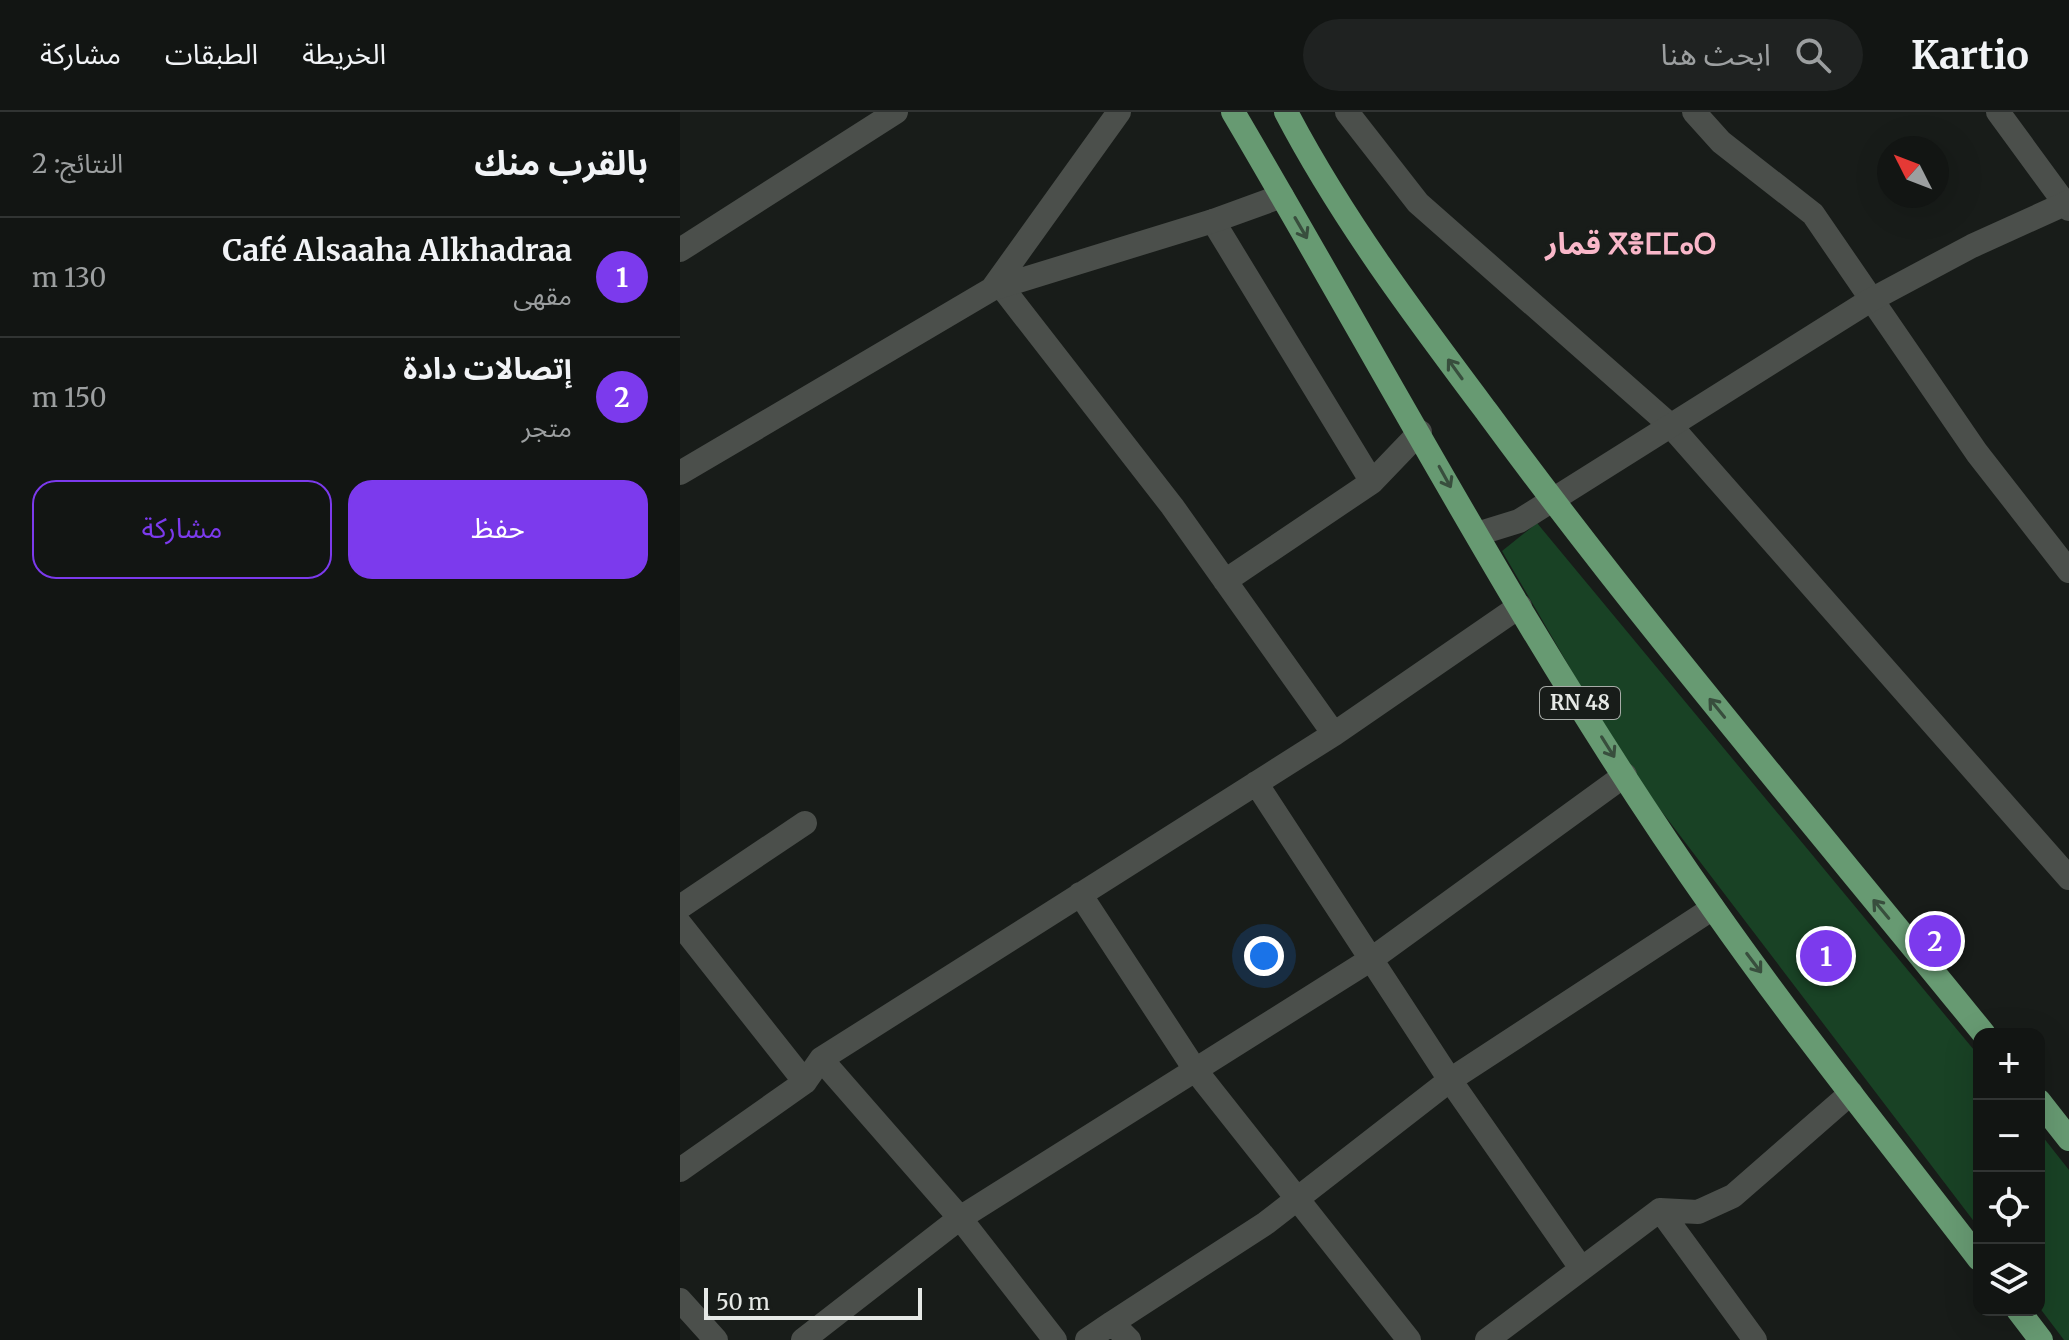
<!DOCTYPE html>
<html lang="ar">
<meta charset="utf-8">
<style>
body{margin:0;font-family:Merriweather,"Noto Sans Arabic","Noto Sans Tifinagh",serif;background:#1f2221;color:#f1f3f6;direction:rtl}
.controls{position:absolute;right:24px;bottom:24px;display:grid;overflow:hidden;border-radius:16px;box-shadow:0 8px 32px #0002}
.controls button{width:72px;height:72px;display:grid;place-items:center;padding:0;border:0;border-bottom:2px solid #313433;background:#121513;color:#f1f3f6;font:40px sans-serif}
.compass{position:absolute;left:1197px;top:24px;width:72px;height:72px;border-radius:50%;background:#121513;box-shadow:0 8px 32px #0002;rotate:312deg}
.scale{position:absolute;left:24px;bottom:20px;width:218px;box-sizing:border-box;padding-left:8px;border:4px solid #e6e9e6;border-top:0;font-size:22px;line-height:28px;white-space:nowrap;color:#e6e9e6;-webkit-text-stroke:6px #181c19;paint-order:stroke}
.you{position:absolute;left:584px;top:844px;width:28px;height:28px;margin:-20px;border:6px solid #fff;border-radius:50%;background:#1a73e8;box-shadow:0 0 0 12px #1a73e833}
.badge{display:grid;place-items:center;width:52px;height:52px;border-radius:50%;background:#7c3aed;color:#fff;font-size:26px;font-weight:700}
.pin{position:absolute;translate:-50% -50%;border:4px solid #fff;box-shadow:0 2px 8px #0006}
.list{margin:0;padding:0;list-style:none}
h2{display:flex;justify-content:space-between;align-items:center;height:104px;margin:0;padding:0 32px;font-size:34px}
h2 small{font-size:26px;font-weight:400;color:#9c9fa0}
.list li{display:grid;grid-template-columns:52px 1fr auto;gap:24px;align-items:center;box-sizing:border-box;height:120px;padding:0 32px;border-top:2px solid #313433}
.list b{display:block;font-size:30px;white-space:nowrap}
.list p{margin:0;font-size:26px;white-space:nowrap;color:#9c9fa0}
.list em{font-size:26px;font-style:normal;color:#9c9fa0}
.actions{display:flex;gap:16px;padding:24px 32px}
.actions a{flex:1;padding:18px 0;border:2px solid #7c3aed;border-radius:24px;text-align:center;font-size:28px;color:#7c3aed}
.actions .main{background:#7c3aed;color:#fff}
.icon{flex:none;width:44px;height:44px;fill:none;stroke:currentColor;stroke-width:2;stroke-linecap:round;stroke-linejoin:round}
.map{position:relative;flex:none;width:1389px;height:1228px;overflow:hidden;direction:ltr}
header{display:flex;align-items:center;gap:48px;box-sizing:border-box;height:112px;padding:0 40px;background:#121513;border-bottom:2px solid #313433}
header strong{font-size:38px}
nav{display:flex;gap:44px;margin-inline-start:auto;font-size:28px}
.search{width:560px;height:72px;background:#1f2221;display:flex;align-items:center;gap:20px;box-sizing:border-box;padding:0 28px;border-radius:44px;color:#9c9fa0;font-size:30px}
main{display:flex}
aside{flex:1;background:#121513}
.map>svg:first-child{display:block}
</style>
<header>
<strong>Kartio</strong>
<div class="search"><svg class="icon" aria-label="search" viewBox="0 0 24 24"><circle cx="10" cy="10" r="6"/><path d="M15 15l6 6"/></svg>ابحث هنا</div>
<nav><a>الخريطة</a><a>الطبقات</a><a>مشاركة</a></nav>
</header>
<main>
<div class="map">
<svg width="1389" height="1228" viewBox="0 0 1389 1228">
<rect width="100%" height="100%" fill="#181c19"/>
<!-- green -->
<path fill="#194225" d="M857 411 1299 944V1116L947 654 822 439Z
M1359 1020 1389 1058V1228H1384L1359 1195Z"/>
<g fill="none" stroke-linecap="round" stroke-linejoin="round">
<!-- minor -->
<path stroke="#4b4f4b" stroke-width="24" d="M667 0 738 91 990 313 1389 766
M1014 0 1041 30 1133 102 1297 341 1389 459
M1318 0 1389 97
M533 109 692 370 545 469
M0 138 216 0
M321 174 492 394 654 622
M692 370 740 320
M576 671 770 968 901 1156
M400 782 516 959 729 1228
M0 795 125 711
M0 812 125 970
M141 947 280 1106 375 1228
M0 1058 125 970 141 947 654 622 840 494
M980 1098 1075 1228
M0 1188 36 1228
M432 1211 586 1111 770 968 1033 796
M123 1228 280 1106 693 846 945 663
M407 1228 432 1211 449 1228
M807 1228 980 1098 1018 1100 1053 1084 1171 981"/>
<!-- tertiary -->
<path stroke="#4b4f4b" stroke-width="24" d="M312 177 439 0
M0 361 312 177 533 109 602 84
M797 422 839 409 1189 189 1292 134 1389 90"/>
<!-- trunk -->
<path stroke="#679a72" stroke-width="24" d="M553 0C710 266 854 543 1033 796 1117 916 1210 1031 1299 1147
M606 0C662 107 735 204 807 300 964 514 1137 716 1304 922
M1359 989 1389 1027
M1338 1198 1361 1228"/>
</g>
<!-- one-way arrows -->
<defs><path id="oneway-shaft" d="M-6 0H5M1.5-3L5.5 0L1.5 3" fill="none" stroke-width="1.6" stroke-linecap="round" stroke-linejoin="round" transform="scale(2)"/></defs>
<g stroke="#384e3d">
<use href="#oneway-shaft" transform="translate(621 116) rotate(60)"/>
<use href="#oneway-shaft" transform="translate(775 257) rotate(-126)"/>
<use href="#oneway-shaft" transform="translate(765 365) rotate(61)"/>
<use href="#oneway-shaft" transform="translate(1037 596) rotate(-129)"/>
<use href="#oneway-shaft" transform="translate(928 635) rotate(58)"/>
<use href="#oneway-shaft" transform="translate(1201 797) rotate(-130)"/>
<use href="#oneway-shaft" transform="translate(1074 851) rotate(53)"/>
</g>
<g text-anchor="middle" stroke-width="8" stroke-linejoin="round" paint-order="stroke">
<!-- shield labels -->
<rect fill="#181c19" stroke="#a8aca8" stroke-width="2" x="860" y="575" width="80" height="32" rx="6"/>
<g font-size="20" font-weight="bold" fill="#e6e9e6">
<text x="900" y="598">RN 48</text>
</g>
<!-- district labels -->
<g font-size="30" font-weight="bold" fill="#f9b7c9" stroke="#181c19">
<text x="951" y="142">قمار ⴳⴻⵎⵎⴰⵔ</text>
</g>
</g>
</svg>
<div class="controls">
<button>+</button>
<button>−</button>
<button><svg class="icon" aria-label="locate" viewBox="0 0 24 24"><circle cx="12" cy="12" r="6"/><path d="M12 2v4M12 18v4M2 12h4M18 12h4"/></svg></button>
<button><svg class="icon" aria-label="layers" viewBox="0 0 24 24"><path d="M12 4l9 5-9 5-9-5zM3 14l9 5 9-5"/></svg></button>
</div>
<svg class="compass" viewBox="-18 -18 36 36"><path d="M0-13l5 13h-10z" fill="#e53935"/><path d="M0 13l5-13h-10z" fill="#9c9fa0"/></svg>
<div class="scale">50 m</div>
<div class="you"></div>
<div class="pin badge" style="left:1146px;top:844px">1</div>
<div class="pin badge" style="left:1255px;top:829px">2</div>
</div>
<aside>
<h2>بالقرب منك<small>النتائج: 2</small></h2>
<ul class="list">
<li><span class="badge">1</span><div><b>Café Alsaaha Alkhadraa</b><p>مقهى</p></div><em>130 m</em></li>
<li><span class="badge">2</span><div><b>إتصالات دادة</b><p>متجر</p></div><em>150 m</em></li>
</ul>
<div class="actions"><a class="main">حفظ</a><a>مشاركة</a></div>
</aside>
</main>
